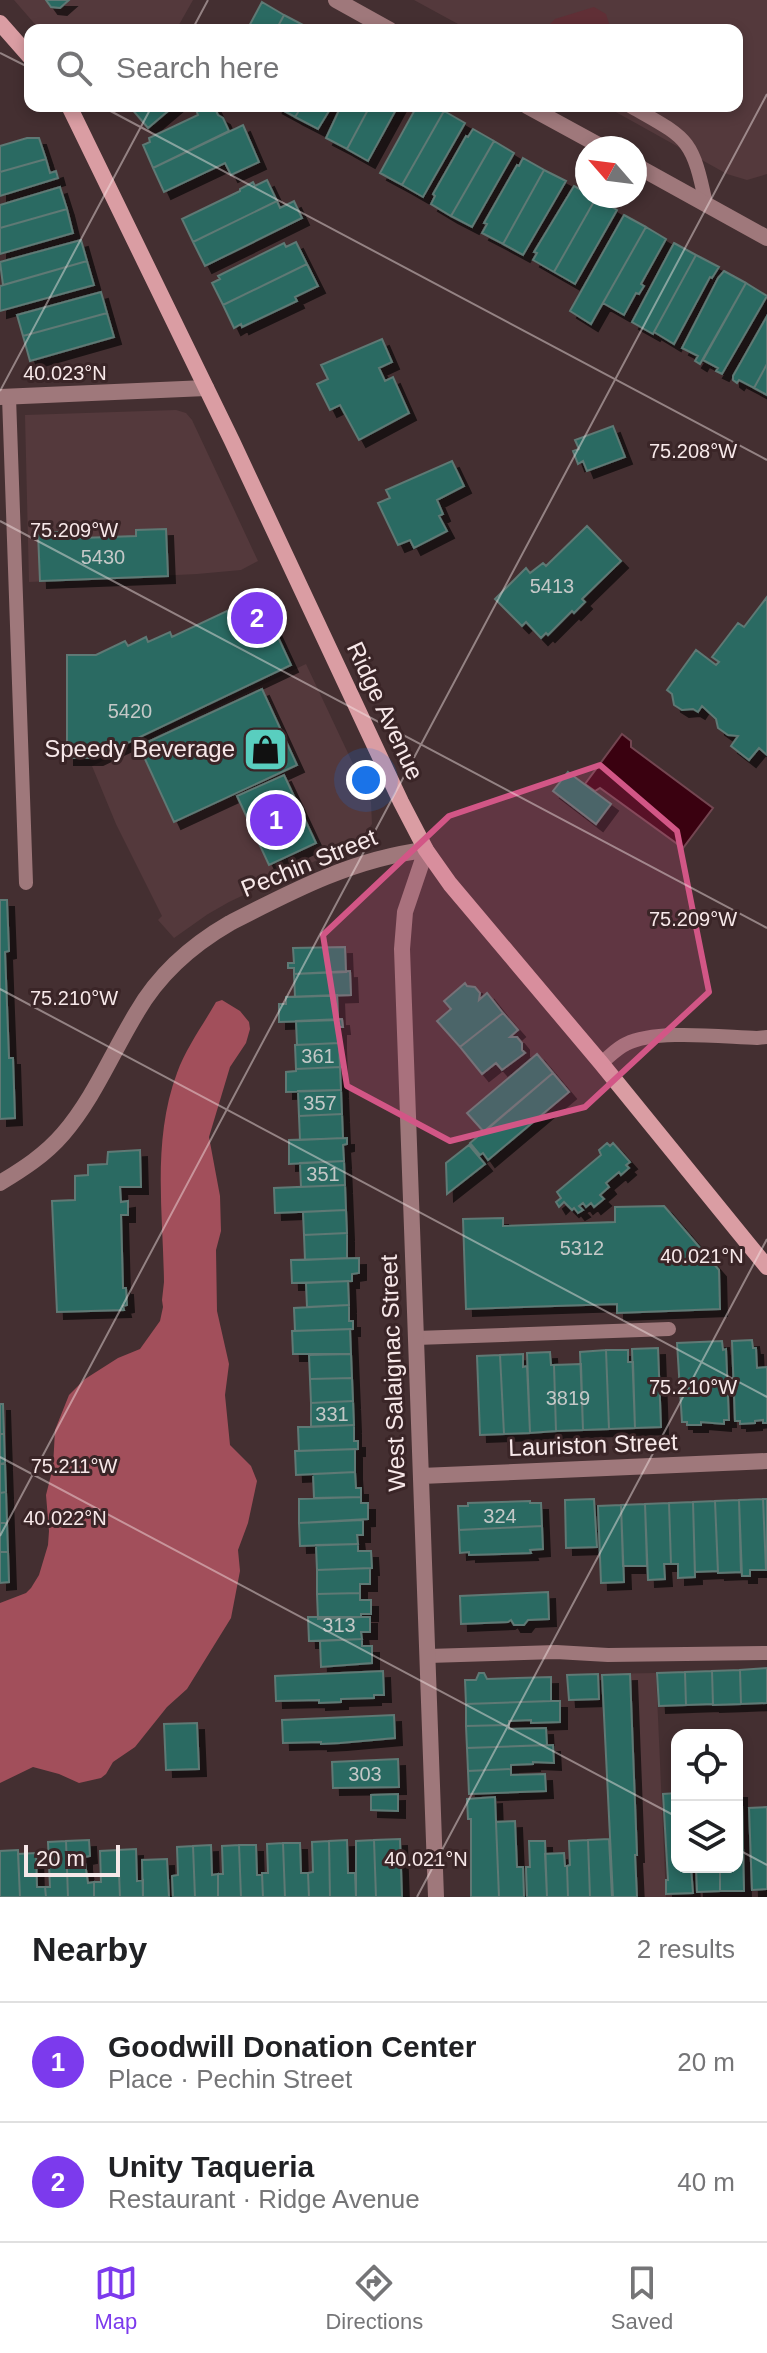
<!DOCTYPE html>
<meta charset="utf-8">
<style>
body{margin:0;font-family:Helvetica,sans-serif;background:#f2f2f2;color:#202124}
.controls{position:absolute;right:24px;bottom:24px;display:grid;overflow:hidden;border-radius:16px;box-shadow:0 4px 12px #0003}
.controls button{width:72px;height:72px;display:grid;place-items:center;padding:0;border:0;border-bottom:2px solid #e0e0e0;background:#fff;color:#202124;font:40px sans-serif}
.compass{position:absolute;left:575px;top:136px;width:72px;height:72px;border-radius:50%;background:#fff;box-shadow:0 4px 12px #0003;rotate:298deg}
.scale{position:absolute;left:24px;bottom:20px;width:96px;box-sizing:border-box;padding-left:8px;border:4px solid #f7e8e9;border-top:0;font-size:22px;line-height:28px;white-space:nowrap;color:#f7e8e9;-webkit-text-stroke:6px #3a2527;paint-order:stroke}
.you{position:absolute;left:366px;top:780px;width:28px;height:28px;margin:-20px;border:6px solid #fff;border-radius:50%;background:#1a73e8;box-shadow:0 0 0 12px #1a73e833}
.badge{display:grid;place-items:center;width:52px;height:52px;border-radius:50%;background:#7c3aed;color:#fff;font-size:26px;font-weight:700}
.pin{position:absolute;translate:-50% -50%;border:4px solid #fff;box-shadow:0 2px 8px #0006}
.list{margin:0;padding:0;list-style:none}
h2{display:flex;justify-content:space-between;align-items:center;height:104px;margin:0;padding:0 32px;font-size:34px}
h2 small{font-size:26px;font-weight:400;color:#757577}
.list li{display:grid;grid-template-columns:52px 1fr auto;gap:24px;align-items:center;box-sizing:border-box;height:120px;padding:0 32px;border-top:2px solid #e0e0e0}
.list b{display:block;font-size:30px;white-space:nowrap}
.list p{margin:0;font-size:26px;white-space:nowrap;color:#757577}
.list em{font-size:26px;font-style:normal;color:#757577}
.icon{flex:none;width:44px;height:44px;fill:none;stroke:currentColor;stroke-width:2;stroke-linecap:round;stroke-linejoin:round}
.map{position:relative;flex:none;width:767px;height:1897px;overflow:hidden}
.search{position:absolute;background:#fff;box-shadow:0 4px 12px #0003;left:24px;right:24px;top:24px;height:88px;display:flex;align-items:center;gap:20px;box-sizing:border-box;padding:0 28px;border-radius:16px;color:#757577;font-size:30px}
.sheet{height:344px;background:#fff}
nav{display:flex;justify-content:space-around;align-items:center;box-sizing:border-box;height:112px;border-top:2px solid #e0e0e0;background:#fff;font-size:22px;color:#757577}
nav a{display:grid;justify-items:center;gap:4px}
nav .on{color:#7c3aed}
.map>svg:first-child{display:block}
</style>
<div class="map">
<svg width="767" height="1897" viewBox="0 0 767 1897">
<defs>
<filter id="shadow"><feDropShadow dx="7" dy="7" stdDeviation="0" flood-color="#0009"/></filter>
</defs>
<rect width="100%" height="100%" fill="#442f31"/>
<!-- built -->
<path fill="#54393c" d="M14 0H193L176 30H40Z
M414 0H767V174L747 180 727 174 605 106H737V30H469Z
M176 410 186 413 192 420 258 561 241 570 197 574 29 582 25 415Z
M306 664 371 802 372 824 362 838 355 842 229 902 208 914 174 938 158 920 162 916 116 824 92 766Z
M656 1673 666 1897H612L602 1674Z"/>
<!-- green -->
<path fill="#602f36" d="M594 7 606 14 611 30H549L550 24 555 19Z"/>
<!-- forest -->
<path fill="#a24f5b" d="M222 1000 240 1011 249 1022 250 1029 246 1043 230 1067 209 1137 220 1196 221 1231 216 1250 217 1311 229 1364 225 1395 230 1445 251 1466 257 1481 248 1523 238 1550 240 1571 231 1618 187 1689 167 1707 135 1747 113 1762 106 1774 101 1778 79 1783 59 1774 33 1767 0 1783V1603L26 1593 31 1588 39 1575 48 1545 49 1531 46 1495 53 1467 55 1430 69 1395 85 1379 118 1358 140 1349 160 1321 163 1307 162 1300 164 1282C163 1212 152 1140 177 1073 186 1048 203 1025 216 1002Z"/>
<!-- water -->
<path fill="#3a0110" stroke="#734651" stroke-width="2" d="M622 734 631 741V747L713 808 683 848 600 788 595 791 585 784Z"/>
<!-- building -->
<path fill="#2b6a62" stroke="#5e7974" stroke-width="2" filter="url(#shadow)" d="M46 0H69L60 8 51 7Z
M262 2 284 15 276 30H247Z
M284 15 307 27 306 30H276Z
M134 106H174L148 128 131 108Z
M198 106H214L218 115 223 118 229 131 153 168 143 145 150 142 149 138 198 115 195 107Z
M275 106H302L295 117Z
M302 106H332L318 129 295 117Z
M341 106H370L347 149 326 138Z
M370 106H398L368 161 347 149Z
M417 106H435L444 111 402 185 380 173Z
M444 111 465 123 423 197 402 185Z
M243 125 259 162 231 175 225 163 164 192 153 168Z
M473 129 494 141 451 216 431 204 435 196 433 194 466 136 468 137Z
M27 138H39L46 159 0 172V146Z
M494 141 514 153 472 227 451 216Z
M523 158 544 170 503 244 482 233 487 224 484 223 517 165 519 166Z
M46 159 50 173 56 171 58 178 0 196V172Z
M544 170 566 181 523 255 503 244Z
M267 180 277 201 193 242 182 219 240 191V189L253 182 255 186Z
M574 186 587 193V196L596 198 554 272 533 260 537 253 534 252Z
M60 187 67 209 0 228V205Z
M596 198 617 210 575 284 554 272Z
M277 201 280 208 294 201 302 218 205 266 193 242Z
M67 209 73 233 0 254V228Z
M624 215 646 227 591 324 570 311Z
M646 227 666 239 641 284 644 286 639 294 636 293 624 315 603 303Z
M81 240 87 261 3 285 0 262Z
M296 242 307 264 223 305 212 283 220 279 218 276 284 243 286 247Z
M674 243 696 255 653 334 632 322Z
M696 255 719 267 712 278 710 277 674 344 654 332Z
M87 261 94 285 0 311V286Z
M307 264 318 286 295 297 297 301 242 327 241 324 234 328 223 305Z
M724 271 746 283 700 364 695 361 698 356 682 348 718 278Z
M746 283 767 296 722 374 716 371 718 368 703 360Z
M101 292 107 313 23 336 17 315Z
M107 313 114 337 30 361 23 336Z
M767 316V364L754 388 739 380 737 383 733 380V376Z
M382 339 392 362 379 368 385 381 393 377 409 413 359 440 340 405 330 410 317 384 328 379 321 365Z
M767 364V395L754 388Z
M613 426 625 457 587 471 583 461 578 464 573 451 579 449 575 440Z
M452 461 464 486 437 500 443 514 439 516 447 531 414 548 410 540 398 545 378 503 390 498 386 490Z
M587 526 621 561 582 599 585 602 574 613 572 611 548 635 546 633 541 638 526 622 522 626 495 599 526 568 530 573 543 563 546 566Z
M166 529 168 576 40 581 38 533 81 531V538L136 536V530Z
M259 596 291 665 96 758H67V655H96L125 641 128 646 146 637 148 642 170 632 172 637Z
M767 597V755L759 748 749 760 731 746 738 736 728 735 718 728 716 719 702 706 698 712 693 709 682 710 674 705 672 694 667 690 696 650 716 665 719 662 712 657 738 623 744 627Z
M262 689 297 765 174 822 139 746Z
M568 772 611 804 596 824 553 791Z
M284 775 316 843 269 865 237 796Z
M0 900H7L9 951 5 952 9 1058H13L15 1118 0 1119Z
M345 947 346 972 294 974V968H288V963H294L293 948Z
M350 971 351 995 295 997 294 974Z
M465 983 467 986 475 987 480 993 479 1000 487 993 503 1013 460 1047 437 1021 451 1009 444 1001Z
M337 995 338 1020 279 1022V1004H286V997Z
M503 1013 518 1030 510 1037H517L522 1043V1050L525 1053 502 1070 496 1063 482 1074 460 1047Z
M342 1019 343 1027H339V1043L297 1045 296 1021Z
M339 1043 340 1067 296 1069 295 1045Z
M537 1054 553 1073 484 1132 467 1113Z
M340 1067 341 1090 286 1092V1072L296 1071V1069Z
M553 1073 569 1092 488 1160 483 1153 480 1155 470 1143Z
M341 1090 342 1114 299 1116 298 1091Z
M342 1114 343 1138 300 1140 299 1116Z
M347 1138V1144L343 1145 344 1161 289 1164V1140Z
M607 1143 610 1146 613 1143 630 1162 626 1165 629 1168 621 1175 619 1172 606 1183 609 1187 600 1195 604 1199 594 1207 591 1203 586 1207 583 1203 579 1206 583 1210 578 1213 574 1208 572 1210 564 1202 559 1207 556 1202 561 1198 557 1192 601 1155 599 1150Z
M469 1145 485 1164 447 1194 446 1163Z
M140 1150 141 1187H120L121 1202 128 1201V1215H121L123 1288H126L127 1305 123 1306 124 1310 57 1312 52 1201 75 1200V1176L88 1175V1165L107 1164 108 1152Z
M344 1161 345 1185 301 1187 300 1163Z
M345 1185 346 1210 275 1213 274 1188Z
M664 1206 719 1270 720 1309 617 1313V1304L466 1309 463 1219 503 1218V1226L615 1222V1207Z
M346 1210 347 1233 304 1235 303 1212Z
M347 1233V1258L305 1260 304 1235Z
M359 1258V1273L352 1274V1281L292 1283 291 1260Z
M348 1281 349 1305 307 1307 306 1283Z
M349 1305V1321H353V1329L295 1331 294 1308Z
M350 1329 351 1354H293L292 1331Z
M752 1340 753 1348H756L757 1368 767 1367V1423H763V1420L755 1421V1423L740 1424V1421H735L732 1341Z
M722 1341 723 1350 726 1349 729 1420H724V1424L701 1422V1425H687V1422H682L677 1343Z
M658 1348 661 1427 635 1428 632 1349Z
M606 1350 609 1429 583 1430 580 1352Z
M606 1350H628V1362H633L635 1428 609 1429Z
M550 1352 551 1365H554L556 1431 530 1433 527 1353Z
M351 1354 352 1378 310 1379 309 1355Z
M523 1354V1367L527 1366 530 1433 504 1434 500 1355Z
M500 1355 504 1434 480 1435 477 1356Z
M581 1364 583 1430 556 1431 554 1365Z
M352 1378 353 1401 311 1403 310 1379Z
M353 1401 354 1425 311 1427V1403Z
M0 1404H3L4 1434H0Z
M354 1425V1441H358V1449L299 1451 298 1427Z
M0 1434H4L5 1463 0 1464Z
M355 1449V1472L296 1475 295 1451Z
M5 1463 6 1492 0 1493V1464Z
M355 1472 356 1488H361V1497L314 1498 313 1474Z
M6 1492 7 1523H0V1493Z
M361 1497V1503H368V1519L299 1523V1499Z
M594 1499 597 1547 566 1548 565 1500Z
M763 1499H767V1570H766Z
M763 1499 766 1570H750V1576H742L739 1500Z
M739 1500 741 1572 718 1573 715 1501Z
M530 1501V1503H541L542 1526 459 1530 458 1506H468V1503Z
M715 1501 718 1571 695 1572 693 1502Z
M693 1502 695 1577 678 1578V1564H671L669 1503Z
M669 1503 671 1564H664L665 1579 648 1580 645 1504Z
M645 1504 647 1566H623L621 1505Z
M621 1505 624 1582 601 1583 598 1506Z
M363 1520V1535H357L358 1544 300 1546 299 1523Z
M0 1523H7L8 1552H0Z
M542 1526 543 1549 530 1550 531 1553 469 1555V1552L460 1553 459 1530Z
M358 1544V1551H371L372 1568 317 1570 316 1545Z
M0 1552H8L9 1582 0 1583Z
M370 1568V1584H360V1593L317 1594V1570Z
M548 1592 549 1619 528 1620 524 1625H514L511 1620 508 1622 461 1624 460 1596Z
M360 1593V1600H371V1614H361V1617L318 1619 317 1594Z
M308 1617H370V1632H361L362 1639 309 1641Z
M362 1639V1646H372V1663L321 1667 320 1641Z
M767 1668V1703L741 1704 740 1670Z
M740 1670 741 1704 713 1705 712 1671Z
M383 1671 384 1695H374V1698L341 1699V1702L319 1703V1700L276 1701 275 1676Z
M712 1671 713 1704 686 1705 685 1672Z
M685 1672 686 1705 659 1706 657 1673Z
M479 1673H484L487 1679 551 1677V1701L466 1704 465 1680H476Z
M598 1674 599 1699 569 1700 567 1675Z
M630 1674 637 1855H635L637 1897H613L602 1675Z
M551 1701H560V1722L531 1723V1720L509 1721V1725L466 1726V1704Z
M394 1715 395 1738 340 1743 321 1744V1742L283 1743 282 1720Z
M197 1723 199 1769 166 1770 164 1724Z
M509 1725V1729L546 1728 547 1745 467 1748 466 1726Z
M553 1745 554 1763 533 1762V1764L511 1765V1769L468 1771 467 1748Z
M398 1759 399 1787 333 1788 332 1762Z
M511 1769V1775L545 1774 546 1791 469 1794 468 1771Z
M737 1791H740V1805H742L744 1891H720V1867H737Z
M677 1793V1867H691L693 1893 666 1894V1880H668L663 1794Z
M398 1794V1811L371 1810V1795Z
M495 1797 499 1897H471V1819H468L467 1799Z
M767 1807V1889L752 1890 749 1808Z
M515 1821 517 1867H523L524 1897H499L496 1822Z
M400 1839 402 1897H376L374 1840Z
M609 1839 612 1897H590L588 1840Z
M89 1840 90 1856 85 1857V1863L88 1883 94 1882V1897H68L66 1841Z
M347 1840 348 1873H355L356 1897H330L329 1841Z
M374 1840 376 1897H356V1841Z
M588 1840 590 1897H568L567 1866 570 1865 569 1841Z
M66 1841 68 1897H46L45 1887H50L48 1842Z
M329 1841 330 1897H309L308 1873 313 1872 312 1842Z
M529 1841H545L547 1897H527L526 1867H530Z
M283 1843 285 1897H263L262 1873H268L267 1844Z
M283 1843H300L301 1873H308L309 1897H285Z
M211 1845 212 1875 218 1874V1897H195L193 1846Z
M239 1845 241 1897H218V1874H223L222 1846Z
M239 1845H256L257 1875H262L263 1897H241Z
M193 1846 195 1897H173L172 1876 178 1875 177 1847Z
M136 1849 137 1881 143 1880V1897H120L118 1850Z
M18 1850 20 1897H0V1851Z
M118 1850 120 1897H94V1882H101L100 1851Z
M36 1853 37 1887H45L46 1897H20L18 1854Z
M564 1853 565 1866H567L568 1897H547L545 1854Z
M167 1859 169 1897H143L142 1860Z
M696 1867H720V1891L697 1892Z"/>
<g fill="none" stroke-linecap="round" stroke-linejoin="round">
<!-- lane -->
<path stroke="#9f787b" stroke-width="14" d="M630 106C688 139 692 137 706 204
M9 397 26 883
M601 1063C609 1057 617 1048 626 1044 656 1029 722 1037 757 1038L767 1037
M416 1338 669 1329
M428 1656 556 1652 608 1655 767 1653"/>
<!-- street -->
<path stroke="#9f787b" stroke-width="16" d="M336 0 390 30
M527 106 604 148
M635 165 767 238
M0 397 206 388
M0 1183C23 1169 45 1155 63 1134 94 1098 112 1053 137 1012 159 974 192 945 230 923 292 891 355 858 426 850L405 912 402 949 436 1897
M421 1476 767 1461"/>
<!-- secondary -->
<path stroke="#da9da3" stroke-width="16" d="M0 23 30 57
M69 106 232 441 401 802 426 850 450 884 601 1063 767 1267"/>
</g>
<!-- marked area -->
<path fill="#d25686" fill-opacity="0.2" stroke="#d25686" stroke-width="6" stroke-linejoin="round" d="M600 765 677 831 709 992 585 1107 450 1141 347 1086 323 935 449 816Z"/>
<!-- ticks -->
<path fill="none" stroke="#f7e8e9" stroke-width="2" stroke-opacity="0.45" d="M192 30 208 0M0 53 30 68M101 106 767 460M0 391 152 106M0 521 767 928M0 989 767 1397M0 1457 677 1817M0 1536 767 94M737 1849 767 1865M417 1897 767 1239"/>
<!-- icons -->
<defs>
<symbol id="shop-square" viewBox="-11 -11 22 22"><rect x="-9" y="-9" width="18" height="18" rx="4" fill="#59cebf" stroke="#3a2527"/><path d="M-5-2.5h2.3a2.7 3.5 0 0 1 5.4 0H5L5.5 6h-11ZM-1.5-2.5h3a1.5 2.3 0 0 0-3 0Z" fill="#111"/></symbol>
</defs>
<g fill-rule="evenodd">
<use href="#shop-square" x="240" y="724" width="51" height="51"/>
</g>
<g text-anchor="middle" stroke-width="6" stroke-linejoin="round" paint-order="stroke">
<!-- number labels -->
<g font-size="20" fill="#c4c8c7">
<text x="103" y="564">5430</text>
<text x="552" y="593">5413</text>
<text x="130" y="718">5420</text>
<text x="318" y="1063">361</text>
<text x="320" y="1110">357</text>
<text x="323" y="1181">351</text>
<text x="582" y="1255">5312</text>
<text x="568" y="1405">3819</text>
<text x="332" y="1421">331</text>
<text x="500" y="1523">324</text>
<text x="339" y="1632">313</text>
<text x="365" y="1781">303</text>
</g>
<!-- street labels -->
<g font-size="24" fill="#f7e8e9" stroke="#3a2527">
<text transform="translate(385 711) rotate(65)" y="8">Ridge Avenue</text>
<text transform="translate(309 863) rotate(-22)" y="8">Pechin Street</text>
<text transform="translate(393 1373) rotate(-92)" y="8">West Salaignac Street</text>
<text transform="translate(593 1445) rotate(-2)" y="8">Lauriston Street</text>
</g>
<!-- poi labels -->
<g font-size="24" fill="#f7e8e9" stroke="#3a2527" text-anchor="end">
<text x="235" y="757">Speedy Beverage</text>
</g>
</g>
<g font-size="20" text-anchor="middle" fill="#f7e8e9" stroke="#3a2527" stroke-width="6" stroke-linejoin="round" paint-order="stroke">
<text x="65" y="380">40.023°N</text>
<text x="693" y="458">75.208°W</text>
<text x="74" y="537">75.209°W</text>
<text x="693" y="926">75.209°W</text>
<text x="74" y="1005">75.210°W</text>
<text x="702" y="1263">40.021°N</text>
<text x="693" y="1394">75.210°W</text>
<text x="74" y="1473">75.211°W</text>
<text x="65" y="1525">40.022°N</text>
<text x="426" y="1866">40.021°N</text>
</g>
</svg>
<div class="controls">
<button><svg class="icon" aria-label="locate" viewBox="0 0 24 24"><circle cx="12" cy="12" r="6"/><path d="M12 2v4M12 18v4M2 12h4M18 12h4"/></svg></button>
<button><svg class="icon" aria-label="layers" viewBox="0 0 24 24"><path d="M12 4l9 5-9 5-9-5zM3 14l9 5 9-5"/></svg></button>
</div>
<svg class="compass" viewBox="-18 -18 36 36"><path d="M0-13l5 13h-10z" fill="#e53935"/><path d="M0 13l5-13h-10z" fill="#757577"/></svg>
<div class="scale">20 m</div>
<div class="you"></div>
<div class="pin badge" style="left:276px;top:820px">1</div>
<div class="pin badge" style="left:257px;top:618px">2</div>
<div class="search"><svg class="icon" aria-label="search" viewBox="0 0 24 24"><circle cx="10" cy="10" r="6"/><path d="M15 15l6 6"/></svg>Search here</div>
</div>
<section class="sheet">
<h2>Nearby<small>2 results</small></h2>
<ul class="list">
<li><span class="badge">1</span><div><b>Goodwill Donation Center</b><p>Place · Pechin Street</p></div><em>20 m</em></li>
<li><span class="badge">2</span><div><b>Unity Taqueria</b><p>Restaurant · Ridge Avenue</p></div><em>40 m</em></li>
</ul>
</section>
<nav>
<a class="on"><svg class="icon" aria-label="map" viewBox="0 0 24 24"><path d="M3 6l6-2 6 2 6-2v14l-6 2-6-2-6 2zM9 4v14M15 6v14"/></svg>Map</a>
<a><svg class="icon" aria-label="directions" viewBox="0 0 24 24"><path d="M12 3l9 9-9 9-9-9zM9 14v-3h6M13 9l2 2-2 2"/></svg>Directions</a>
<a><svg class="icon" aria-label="saved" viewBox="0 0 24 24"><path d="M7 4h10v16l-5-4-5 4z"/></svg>Saved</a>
</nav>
